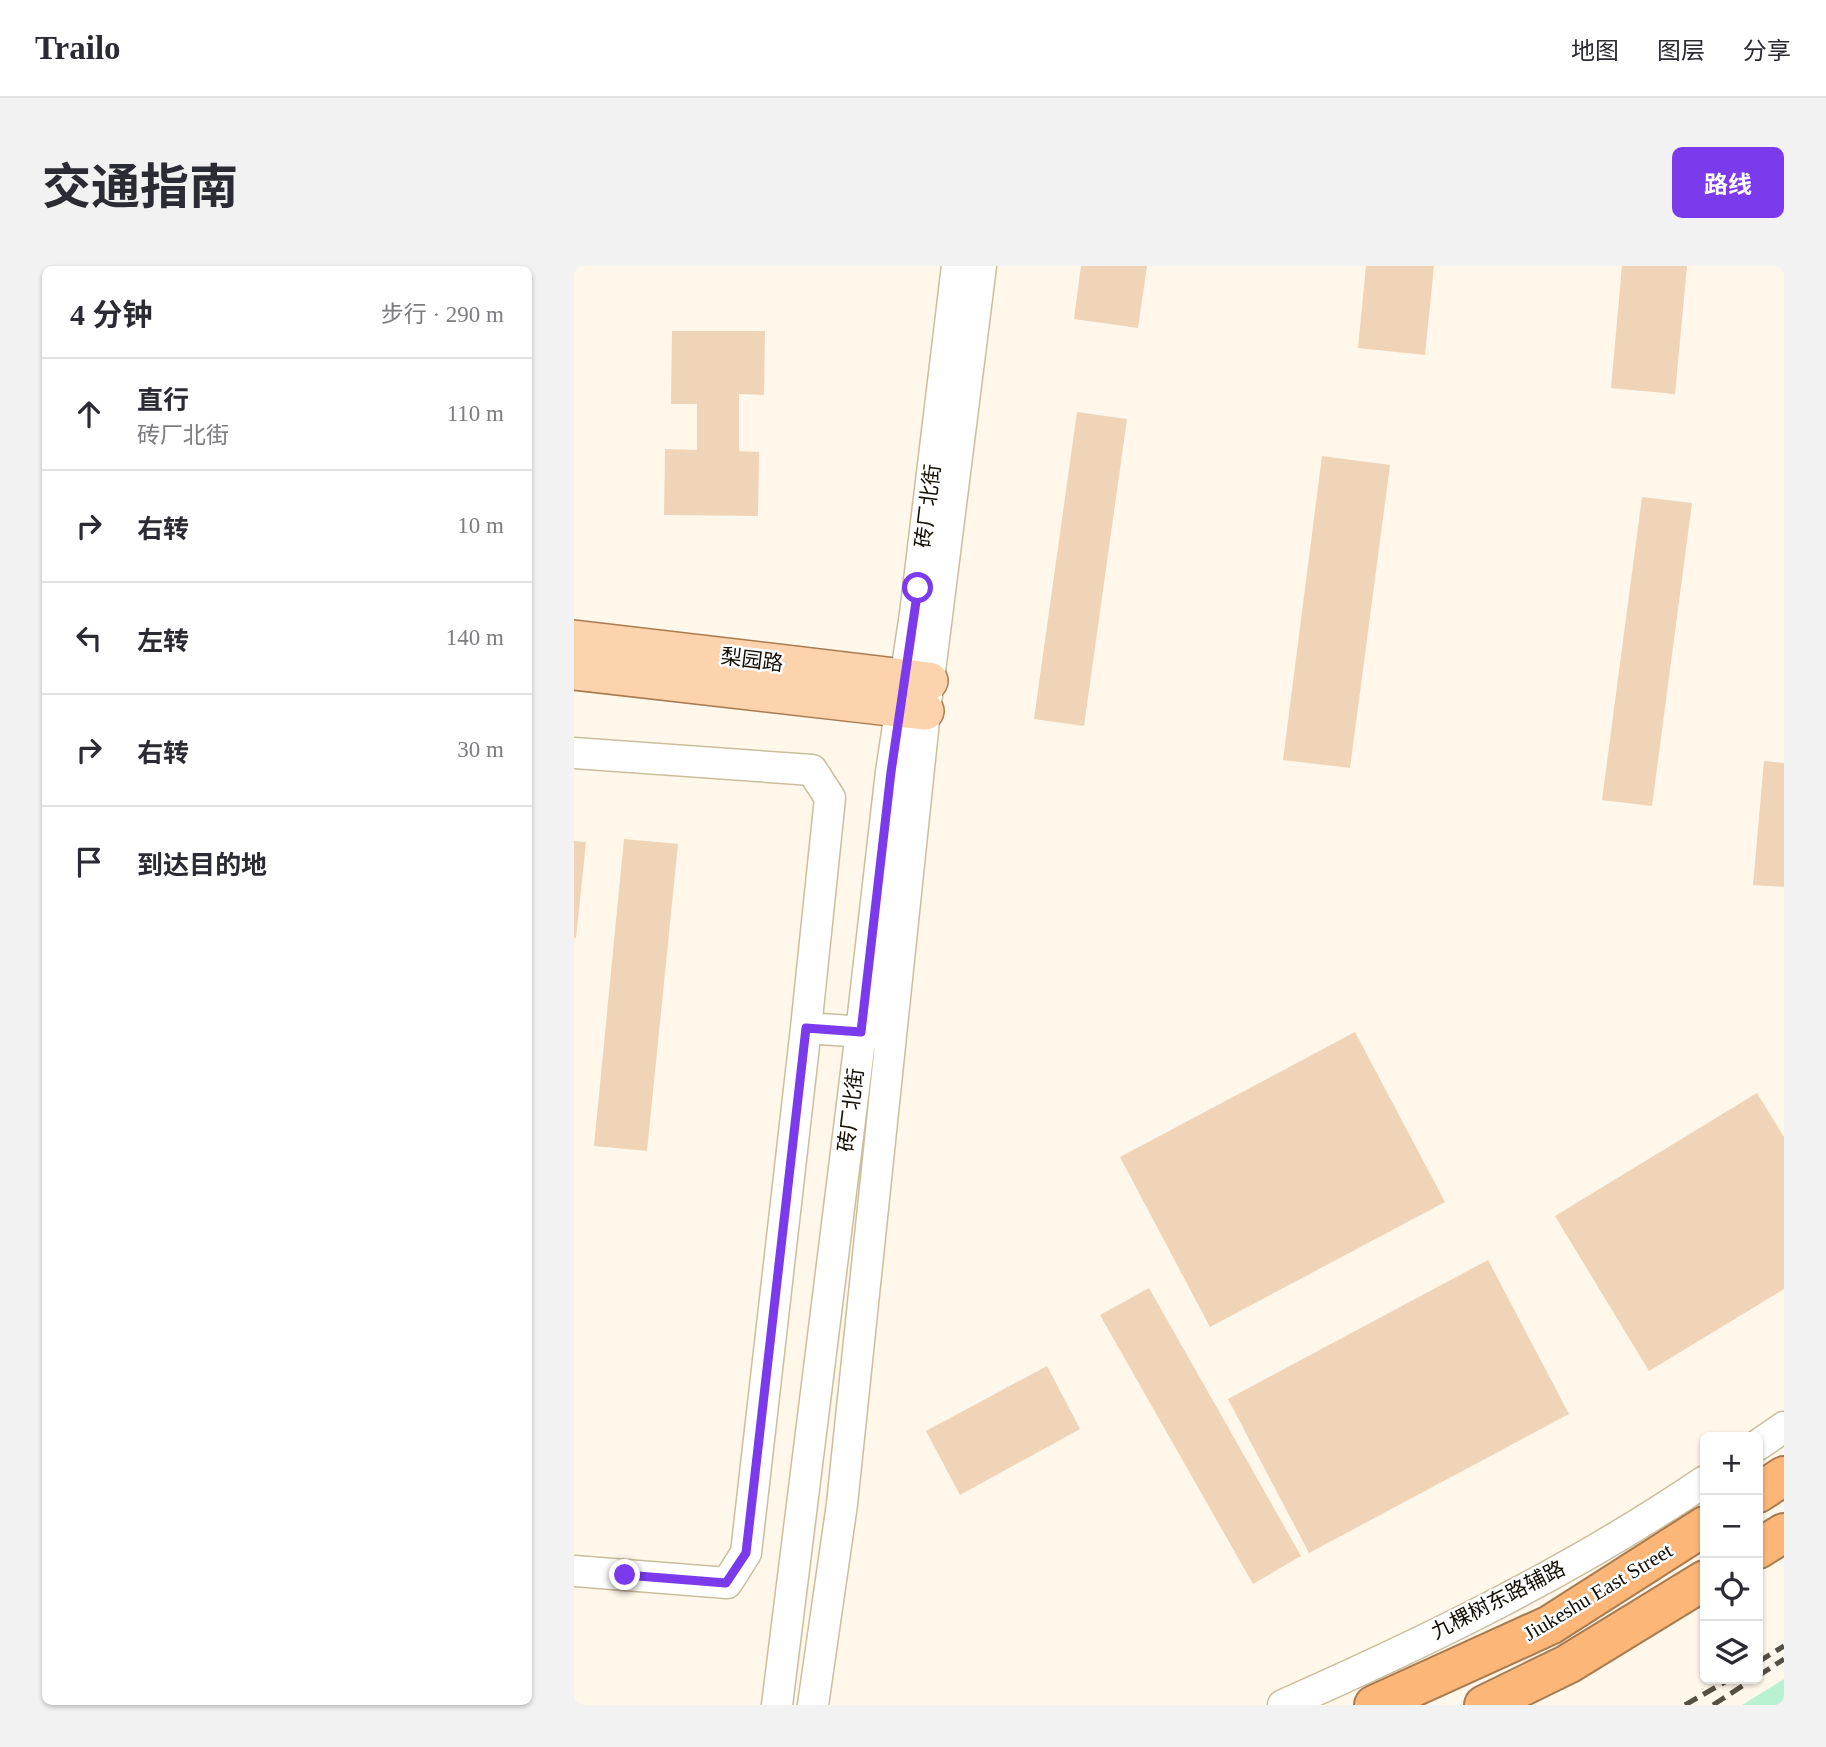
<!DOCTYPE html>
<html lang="zh">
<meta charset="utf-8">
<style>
body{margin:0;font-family:"Times New Roman","Noto Sans SC",serif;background:#f2f2f3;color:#2b2b33}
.controls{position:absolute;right:21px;bottom:21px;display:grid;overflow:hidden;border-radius:10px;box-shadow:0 2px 5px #0004}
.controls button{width:63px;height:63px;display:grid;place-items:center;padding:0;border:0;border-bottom:2px solid #e1e1e2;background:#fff;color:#2b2b33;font:35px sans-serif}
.stop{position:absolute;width:21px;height:21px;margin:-16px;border:5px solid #7c3aed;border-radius:50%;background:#fff}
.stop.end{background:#7c3aed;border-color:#fff;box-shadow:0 2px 7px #0008}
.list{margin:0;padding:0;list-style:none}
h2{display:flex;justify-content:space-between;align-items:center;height:91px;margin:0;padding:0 28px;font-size:30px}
h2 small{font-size:23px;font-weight:400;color:#7c7c81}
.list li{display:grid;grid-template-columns:46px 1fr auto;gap:21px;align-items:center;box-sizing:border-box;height:112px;padding:0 28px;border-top:2px solid #e1e1e2}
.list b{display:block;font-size:26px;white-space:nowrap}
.list p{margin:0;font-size:23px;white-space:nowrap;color:#7c7c81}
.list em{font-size:23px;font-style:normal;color:#7c7c81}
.icon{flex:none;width:38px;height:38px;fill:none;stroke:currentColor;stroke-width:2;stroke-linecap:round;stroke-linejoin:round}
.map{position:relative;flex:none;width:1210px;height:1439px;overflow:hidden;border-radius:10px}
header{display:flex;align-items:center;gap:42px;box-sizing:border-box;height:98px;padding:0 35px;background:#fff;border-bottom:2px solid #e1e1e2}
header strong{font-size:33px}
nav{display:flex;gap:38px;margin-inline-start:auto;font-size:24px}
.intro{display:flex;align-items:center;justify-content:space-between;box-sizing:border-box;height:168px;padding:0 42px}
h1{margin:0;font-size:49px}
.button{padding:18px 32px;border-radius:10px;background:#7c3aed;color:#fff;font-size:24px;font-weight:700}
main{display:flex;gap:42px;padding:0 42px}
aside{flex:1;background:#fff;border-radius:10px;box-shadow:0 2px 5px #0004}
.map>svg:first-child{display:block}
</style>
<header>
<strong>Trailo</strong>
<nav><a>地图</a><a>图层</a><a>分享</a></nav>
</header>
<div class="intro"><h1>交通指南</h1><a class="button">路线</a></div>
<main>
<aside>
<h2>4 分钟<small>步行 · 290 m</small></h2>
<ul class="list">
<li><svg class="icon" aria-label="ahead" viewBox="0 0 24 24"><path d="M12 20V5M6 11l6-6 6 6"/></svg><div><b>直行</b><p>砖厂北街</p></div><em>110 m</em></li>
<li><svg class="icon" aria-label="right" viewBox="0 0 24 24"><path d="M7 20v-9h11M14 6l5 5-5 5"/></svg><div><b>右转</b></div><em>10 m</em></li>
<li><svg class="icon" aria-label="left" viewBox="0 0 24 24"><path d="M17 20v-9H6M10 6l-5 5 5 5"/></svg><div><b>左转</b></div><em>140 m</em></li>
<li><svg class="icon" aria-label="right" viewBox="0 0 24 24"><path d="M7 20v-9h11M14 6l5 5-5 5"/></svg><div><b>右转</b></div><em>30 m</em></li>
<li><svg class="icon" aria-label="arrive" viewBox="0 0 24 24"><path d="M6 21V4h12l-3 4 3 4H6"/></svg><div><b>到达目的地</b></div></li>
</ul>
</aside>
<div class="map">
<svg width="1210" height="1439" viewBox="0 0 1210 1439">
<rect width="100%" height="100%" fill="#fef7ea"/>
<!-- green -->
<path fill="#b9f2d1" d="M1210 1413V1439H1168Z"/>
<!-- building -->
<path fill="#efd4b8" d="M507 0H573L564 62 500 53Z
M792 0H860L851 89 784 82Z
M1048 0H1113L1101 128 1037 122Z
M98 65H191L190 129 165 128V185L185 186 184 250 90 249 91 183 123 184V138H97Z
M503 146 553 153 510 460 460 453Z
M748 190 816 199 776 502 709 494Z
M1068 231 1118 237 1078 540 1028 534Z
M1190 495 1210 497V621L1179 619Z
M50 573 104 578 73 885 20 880Z
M0 575 12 576 2 672H0Z
M781 766 871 936 636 1061 546 891Z
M1183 827 1210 871V1023L1075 1105 981 950Z
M914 994 995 1148 735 1287 654 1133Z
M575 1022 727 1290 679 1318 526 1049Z
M473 1100 506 1163 386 1229 352 1165Z"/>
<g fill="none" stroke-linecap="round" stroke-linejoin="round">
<defs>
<path id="minor" d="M0 487 238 504 256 532 232 762
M1184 1179 1210 1161
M0 1305 153 1317 172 1287 232 762 306 767
M203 1439 287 766 317 506 341 348 383 0
M239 1439 268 1238 351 445 407 0
M709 1439C854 1375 1000 1304 1131 1215"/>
<path id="major" d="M0 373 355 415
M0 405 351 445"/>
<path id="highway" d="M1184 1227 1210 1210
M1184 1283 1210 1267
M800 1439 976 1359 1131 1260
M910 1439 994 1398 1131 1314"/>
</defs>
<!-- minor casing -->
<use href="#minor" stroke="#ccbd9c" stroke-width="33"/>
<!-- major casing -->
<use href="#major" stroke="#aa7b4f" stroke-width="40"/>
<!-- highway casing -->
<use href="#highway" stroke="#aa7b4f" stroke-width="42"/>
<!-- minor -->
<use href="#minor" stroke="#fff" stroke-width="30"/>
<!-- major -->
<use href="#major" stroke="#fdd3ae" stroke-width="37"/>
<!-- highway -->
<use href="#highway" stroke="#fbb678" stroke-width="38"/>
<!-- rail -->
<path stroke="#554f44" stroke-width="5" stroke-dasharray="14 7" stroke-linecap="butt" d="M1184 1396 1210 1380
M1184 1410 1210 1393
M1111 1439 1156 1413
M1139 1439 1179 1413"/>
</g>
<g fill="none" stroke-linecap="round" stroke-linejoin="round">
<!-- route -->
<path stroke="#7c3aed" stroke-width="9" d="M51 1309 152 1317 172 1287 232 762 287 766 317 506 344 322"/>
</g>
<g text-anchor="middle" stroke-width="5" stroke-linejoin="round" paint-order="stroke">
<!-- street labels -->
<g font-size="21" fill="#140e04" stroke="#fff">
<text transform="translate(354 240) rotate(-83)" y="7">砖厂北街</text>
<text transform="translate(178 394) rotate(7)" y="7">梨园路</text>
<text transform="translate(277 844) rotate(-83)" y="7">砖厂北街</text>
<text transform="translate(1024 1326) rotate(-31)" y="7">Jiukeshu East Street</text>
<text transform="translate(924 1334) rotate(-27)" y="7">九棵树东路辅路</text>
</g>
</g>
</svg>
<div class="controls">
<button>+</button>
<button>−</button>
<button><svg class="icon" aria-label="locate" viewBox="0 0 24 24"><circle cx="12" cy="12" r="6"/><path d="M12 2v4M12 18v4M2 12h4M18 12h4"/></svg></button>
<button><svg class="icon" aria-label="layers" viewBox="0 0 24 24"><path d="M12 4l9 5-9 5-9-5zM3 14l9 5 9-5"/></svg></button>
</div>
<div class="stop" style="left:344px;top:322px"></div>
<div class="stop end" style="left:51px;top:1309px"></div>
</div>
</main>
